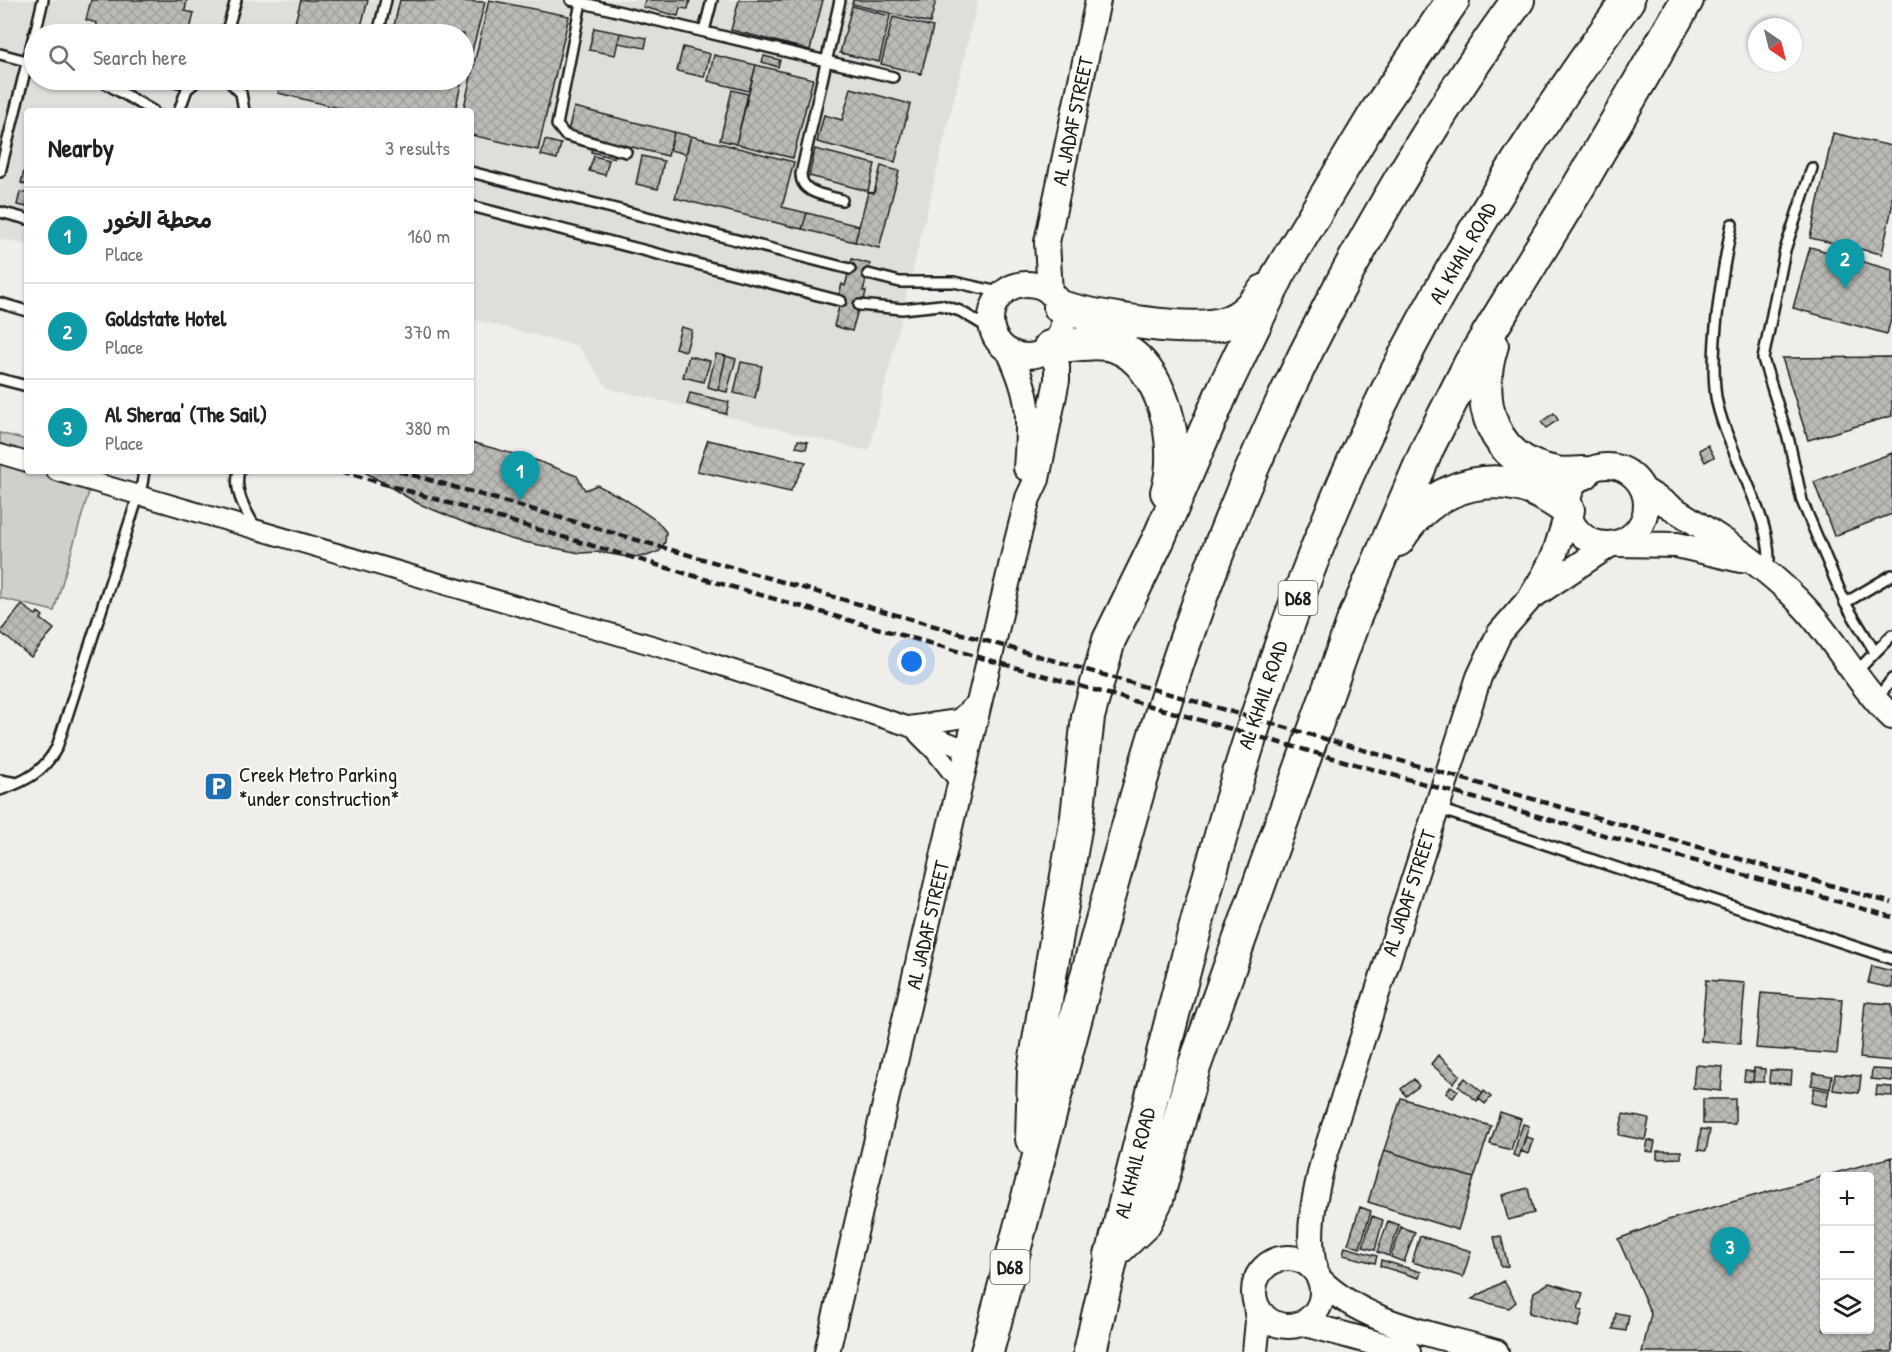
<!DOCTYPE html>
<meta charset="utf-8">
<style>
body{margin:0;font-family:"Patrick Hand","Playpen Sans Arabic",sans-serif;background:#f2f2f2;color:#202124}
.controls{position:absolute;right:18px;bottom:18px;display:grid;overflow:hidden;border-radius:6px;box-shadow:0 2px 4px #0004}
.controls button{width:54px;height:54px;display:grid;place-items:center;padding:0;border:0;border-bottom:2px solid #e0e0e0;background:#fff;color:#202124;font:30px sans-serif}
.compass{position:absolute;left:1748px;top:18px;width:54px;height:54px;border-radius:50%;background:#fff;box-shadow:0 2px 4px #0004;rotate:145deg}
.you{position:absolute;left:912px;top:662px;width:21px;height:21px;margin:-15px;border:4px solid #fff;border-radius:50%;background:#1a73e8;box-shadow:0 0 0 9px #1a73e833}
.badge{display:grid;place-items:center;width:39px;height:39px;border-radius:50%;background:#d93025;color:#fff;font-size:20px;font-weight:700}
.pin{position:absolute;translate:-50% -50px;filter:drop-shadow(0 2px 3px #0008)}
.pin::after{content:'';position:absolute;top:32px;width:21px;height:18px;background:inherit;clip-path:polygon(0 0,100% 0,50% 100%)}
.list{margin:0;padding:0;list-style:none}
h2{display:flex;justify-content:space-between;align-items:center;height:78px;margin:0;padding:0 24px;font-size:26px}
h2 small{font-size:20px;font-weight:400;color:#757577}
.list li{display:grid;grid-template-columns:39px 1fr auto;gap:18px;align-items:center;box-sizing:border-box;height:96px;padding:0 24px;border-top:2px solid #e0e0e0}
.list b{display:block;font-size:22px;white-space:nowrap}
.list p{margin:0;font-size:20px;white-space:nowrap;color:#757577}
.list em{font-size:20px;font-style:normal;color:#757577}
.icon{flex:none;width:33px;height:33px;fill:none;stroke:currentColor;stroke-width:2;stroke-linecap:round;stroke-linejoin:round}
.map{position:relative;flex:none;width:1892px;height:1352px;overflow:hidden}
.search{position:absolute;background:#fff;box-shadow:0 2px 4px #0004;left:24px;top:24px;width:450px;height:66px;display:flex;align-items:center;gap:15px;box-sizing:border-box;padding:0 21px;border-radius:33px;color:#757577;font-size:22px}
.panel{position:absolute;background:#fff;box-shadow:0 2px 4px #0004;left:24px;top:108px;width:450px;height:366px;border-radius:6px}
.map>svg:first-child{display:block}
</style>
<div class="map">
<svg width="1892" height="1352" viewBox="0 0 1892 1352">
<defs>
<pattern id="building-cross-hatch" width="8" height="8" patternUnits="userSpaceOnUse" patternTransform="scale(1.5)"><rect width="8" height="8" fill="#bbbab6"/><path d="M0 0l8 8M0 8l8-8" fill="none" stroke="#a09f9c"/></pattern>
</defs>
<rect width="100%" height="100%" fill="#f0eeea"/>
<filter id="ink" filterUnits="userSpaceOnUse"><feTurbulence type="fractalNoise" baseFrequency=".0167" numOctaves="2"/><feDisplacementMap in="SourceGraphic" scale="12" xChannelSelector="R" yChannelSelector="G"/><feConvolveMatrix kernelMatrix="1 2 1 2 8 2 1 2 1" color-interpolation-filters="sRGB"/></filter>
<g filter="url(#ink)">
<!-- built -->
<path fill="#e0deda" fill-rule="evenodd" d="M0 0H978L869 451 608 388 578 346 471 319V111H27V245L0 239ZM34 34H464V80H34Z"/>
<!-- green -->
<path fill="#d0cfcc" stroke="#767674" stroke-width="1.5" d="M0 433 27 440V471H95L54 611 0 598Z"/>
<!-- building -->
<path fill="url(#building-cross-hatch)" stroke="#1c1c1c" stroke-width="1.5" fill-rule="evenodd" d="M91 0H187L185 11 194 13 189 34H108L96 32 97 23 86 20Z
M301 0H368L359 34H292Z
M400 0 485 2 465 78 464 34H392Z
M489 0 569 16 538 150 471 135V111H463Z
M645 0H690L688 9 680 8 678 16 643 7Z
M739 0H823L810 50 731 30Z
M853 0H936L930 23 852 4Z
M852 6 890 16 879 62 840 53Z
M893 17 933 27 921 74 881 64Z
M594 28 620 33 615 55 589 50Z
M620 33 647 38 645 48 618 43Z
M683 47 710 54 704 77 677 71Z
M714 55 756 65 749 91 708 81Z
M764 56 780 60 778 67 762 62Z
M756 65 813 79 793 158 736 144Z
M281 80H366L409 90 411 80H462L455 111H351L278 93Z
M851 88 910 104 895 162 817 142 824 115 842 120Z
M732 90 748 94 736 144 720 140Z
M574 107 674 132 668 156 568 131Z
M674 132 691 136 686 154 670 150Z
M1833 133 1892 146V207L1882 254 1810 238Z
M691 136 794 162 782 207 807 213 802 229 675 198Z
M545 140 561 144 557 159 541 155Z
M593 144 616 150 614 158 591 152Z
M815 149 875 164 868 191 809 176Z
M594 156 609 160 605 175 589 171Z
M642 156 664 161 658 189 636 184Z
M27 159V185L21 183Z
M881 166 899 171 879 248 855 242 868 192 874 193Z
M20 192 27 193V207L17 205Z
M807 213 859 226 855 242 802 229Z
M1810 247 1892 270V315L1887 334 1793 308Z
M852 259 870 264 863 291H866L864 300 861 299 852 331 834 326 842 295 839 294 842 284 845 286Z
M681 327 692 330 686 351 675 348Z
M716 354 726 356 718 390 708 387Z
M689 356 710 361 704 382 683 377Z
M726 356 736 359 727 392 718 390Z
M1892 357V416L1808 440 1782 358Z
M741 362 762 366 755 398 734 393Z
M690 393 729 402 726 414 687 404Z
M1554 413 1558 420 1546 428 1541 422Z
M708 440 806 462 790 492 697 471Z
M798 440 808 442 806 449 796 447Z
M471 442 538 461 577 476 585 490 597 485 623 498 657 521 666 532 665 542 660 551 647 556 628 557 599 552 580 553 514 540 480 529 417 503 363 471H471Z
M1708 445 1714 457 1705 462 1699 450Z
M1892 453V514L1834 536 1814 482Z
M22 605 36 615 38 612 43 616 41 619 54 629 31 657 0 632Z
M1872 966 1892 971V988L1868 983Z
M1706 980 1745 983 1740 1044 1701 1041Z
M1761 993 1842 999 1837 1054 1756 1048Z
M1865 1002 1892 1004V1061L1860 1058Z
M1438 1055 1460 1075 1453 1083 1431 1064Z
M1695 1065 1723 1067 1721 1091 1693 1088Z
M1754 1068 1765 1069 1764 1082H1753Z
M1872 1069 1892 1070V1081L1871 1079Z
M1770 1070 1792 1071 1791 1084 1769 1083Z
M1745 1071 1754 1072 1753 1082 1744 1081Z
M1814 1073 1832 1076 1830 1089 1811 1085Z
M1835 1074 1861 1076 1859 1093 1833 1090Z
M1465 1078 1483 1093 1477 1101 1458 1086Z
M1414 1079 1419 1086 1406 1096 1401 1089Z
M1451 1086 1458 1091 1453 1098 1446 1093Z
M1877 1086 1892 1087V1096L1876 1095Z
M1814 1088 1829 1091 1826 1106 1811 1103Z
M1484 1091 1491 1097 1485 1104 1478 1098Z
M1401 1098 1491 1126 1474 1178 1384 1150Z
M1703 1099H1735V1124H1703Z
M1500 1112 1521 1119 1511 1150 1490 1144Z
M1623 1114 1649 1119 1645 1140 1619 1135Z
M1523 1124 1529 1126 1519 1157 1513 1155Z
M1701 1129 1710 1130 1706 1151 1698 1150Z
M1526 1137 1533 1139 1528 1154 1521 1151Z
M1648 1140 1655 1142 1653 1152 1646 1151Z
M1384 1150 1474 1178 1458 1230 1368 1202Z
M1657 1151H1681V1158L1657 1159Z
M1892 1157V1352H1642L1651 1314 1618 1239 1668 1220ZM1824 1176H1870V1330H1824Z
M1528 1188 1534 1213 1508 1220 1502 1195Z
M1360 1207 1371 1211 1360 1248 1348 1244Z
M1372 1216 1383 1220 1375 1250 1363 1247Z
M1388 1221 1399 1225 1389 1256 1377 1252Z
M1401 1227 1415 1232 1404 1262 1391 1257Z
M1420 1236 1471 1251 1463 1277 1412 1262Z
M1501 1236 1508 1266 1501 1267 1494 1237Z
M1345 1247 1377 1256 1375 1263 1343 1255Z
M1381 1260 1421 1272 1419 1278 1380 1266Z
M1504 1281 1516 1302 1509 1308 1472 1299Z
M1549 1283 1583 1293 1578 1309 1583 1310 1578 1327 1529 1313 1534 1292Z
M1616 1313 1629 1315 1626 1331 1613 1329Z"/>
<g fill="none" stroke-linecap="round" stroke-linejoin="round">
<defs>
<path id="lane" d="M571 0 893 77
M840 0 801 174C801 194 826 195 842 200
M581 2 557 125 565 135 626 152
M704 31 712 0
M35 34 43 0
M226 34 236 0
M378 34 386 0
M0 54 34 63
M100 80 153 111
M166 80 192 84
M228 80 241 93 244 111
M179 111 187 89 198 80
M1812 168 1785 250 1763 359 1789 441 1802 501 1845 603 1875 652
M0 172 34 35
M471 172 850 269
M471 206 841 301
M0 212 27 219
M1732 224C1722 273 1709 347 1716 397 1724 447 1777 524 1768 570
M868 274 900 282H954L1003 293
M0 303 27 311
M859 305 902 309 941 305 960 311 992 330
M0 379 27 386
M239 471C233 491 246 511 255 527
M1845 603 1892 575
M1856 672 1892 635
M1877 699 1892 679
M0 780 17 783
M0 790C26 781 44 772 57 747L142 484 144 471
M1439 809 1892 959"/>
<path id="street" d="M0 454 27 462
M56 471 706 661 907 726 969 750
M909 726 958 719 981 698
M918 734 935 751 961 784"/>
<path id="secondary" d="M991 320a36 36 0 1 1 72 0a36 36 0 1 1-72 0Z
M1050 293 1047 242 1098 0
M1009 351C1031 398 1030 416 1026 468
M1568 505a39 39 0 1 1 78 0a39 39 0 1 1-78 0Z
M1644 490C1701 527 1760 558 1806 609 1837 643 1858 685 1892 717
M1617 544 1677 545 1741 560
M1533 596 1611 544
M1254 1292a34 34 0 1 1 68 0a34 34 0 1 1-68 0Z
M1315 1271C1306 1233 1314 1198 1323 1161L1479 677 1499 634 1531 597 1543 577 1554 556 1568 511
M1320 1280C1366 1325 1435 1334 1496 1352
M1302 1323 1408 1352
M827 1352 1017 541 1028 498 1037 479 1057 380V366L1049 347
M1255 1352 1258 1321 1256 1305"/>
<path id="highway" d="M1060 307C1095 317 1192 334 1225 323 1242 318 1253 305 1264 291
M1492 345C1474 401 1491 463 1557 473 1565 475 1575 473 1584 473
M1050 347C1070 346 1095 340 1115 346 1164 363 1182 448 1167 492
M1398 540C1424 497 1469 474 1519 485 1537 489 1553 500 1568 510
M1032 1139 1034 1070 1077 817 1088 717 1109 640 1159 538 1224 388 1280 272 1377 111 1453 0
M1111 1255 1144 1224 1157 1199 1194 1067 1354 619 1429 445 1471 362 1576 191 1687 0
M987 1352C1021 1224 1055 1096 1089 968 1120 855 1150 741 1189 630 1267 407 1380 192 1518 0
M1090 1352C1114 1241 1143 1132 1171 1022 1215 849 1261 683 1330 516 1406 332 1511 161 1628 0"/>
</defs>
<!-- lane casing -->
<use href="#lane" stroke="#1c1c1c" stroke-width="14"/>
<!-- street casing -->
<use href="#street" stroke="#1c1c1c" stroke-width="22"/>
<!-- secondary casing -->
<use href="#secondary" stroke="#1c1c1c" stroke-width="28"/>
<!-- highway casing -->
<use href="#highway" stroke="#1c1c1c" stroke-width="36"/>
<!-- lane -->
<use href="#lane" stroke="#fdfcf7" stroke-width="9"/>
<!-- street -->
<use href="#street" stroke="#fdfcf7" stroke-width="18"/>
<!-- secondary -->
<use href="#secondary" stroke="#fdfcf7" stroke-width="24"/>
<!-- highway -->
<use href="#highway" stroke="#fdfcf7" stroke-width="32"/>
<!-- rail -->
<path stroke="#1c1c1c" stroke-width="4.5" stroke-dasharray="9 4.5" stroke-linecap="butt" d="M341 471 708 580 1892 917
M399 471 1892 903"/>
</g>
</g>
<!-- icons -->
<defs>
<symbol id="parking-square" viewBox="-11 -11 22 22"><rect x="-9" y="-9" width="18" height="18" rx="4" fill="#1f6fb2" stroke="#fdfcf7"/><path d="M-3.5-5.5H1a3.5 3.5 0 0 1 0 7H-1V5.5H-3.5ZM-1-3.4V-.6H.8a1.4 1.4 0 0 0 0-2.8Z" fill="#fff"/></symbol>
</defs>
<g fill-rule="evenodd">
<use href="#parking-square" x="202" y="770" width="33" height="33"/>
</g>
<g text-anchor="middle" stroke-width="4.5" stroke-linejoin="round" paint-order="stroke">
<!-- shield labels -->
<g fill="#fdfcf7" stroke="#605f5e" stroke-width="1.5">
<rect x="1278.5" y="581" width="39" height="34" rx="4.5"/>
<rect x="990.5" y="1250" width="39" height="34" rx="4.5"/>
</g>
<g font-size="20" font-weight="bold" fill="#1c1c1c">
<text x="1298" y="605">D68</text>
<text x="1010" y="1274">D68</text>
</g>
<!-- street labels -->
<g font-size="21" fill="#1c1c1c" stroke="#fdfcf7">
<text transform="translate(1073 121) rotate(-78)" y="7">AL JADAF STREET</text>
<text transform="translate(1463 253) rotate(-60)" y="7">AL KHAIL ROAD</text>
<text transform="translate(1263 695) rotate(-71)" y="7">AL KHAIL ROAD</text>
<text transform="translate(1409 893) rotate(-72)" y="7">AL JADAF STREET</text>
<text transform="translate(928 925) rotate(-77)" y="7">AL JADAF STREET</text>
<text transform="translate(1135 1163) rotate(-76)" y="7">AL KHAIL ROAD</text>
</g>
<!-- poi labels -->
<g font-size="21" fill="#1c1c1c" stroke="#fdfcf7" text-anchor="start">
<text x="239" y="782">Creek Metro Parking<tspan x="239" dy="24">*under construction*</tspan></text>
</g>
</g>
</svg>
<div class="controls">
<button>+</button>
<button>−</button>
<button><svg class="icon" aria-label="layers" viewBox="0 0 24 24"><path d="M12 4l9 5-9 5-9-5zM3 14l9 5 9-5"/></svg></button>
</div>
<svg class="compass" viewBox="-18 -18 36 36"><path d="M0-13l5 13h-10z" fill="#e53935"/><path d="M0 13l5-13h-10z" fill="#757577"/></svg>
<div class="you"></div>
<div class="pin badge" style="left:520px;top:501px;background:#0f9aa8">1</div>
<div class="pin badge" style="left:1845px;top:289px;background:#0f9aa8">2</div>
<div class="pin badge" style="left:1730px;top:1277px;background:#0f9aa8">3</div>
<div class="search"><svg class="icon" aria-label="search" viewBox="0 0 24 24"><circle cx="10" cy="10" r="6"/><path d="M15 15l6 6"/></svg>Search here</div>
<section class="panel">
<h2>Nearby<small>3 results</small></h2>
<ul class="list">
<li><span class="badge" style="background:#0f9aa8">1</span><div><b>محطة الخور</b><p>Place</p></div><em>160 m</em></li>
<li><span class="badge" style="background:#0f9aa8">2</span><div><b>Goldstate Hotel</b><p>Place</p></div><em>370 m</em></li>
<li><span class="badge" style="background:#0f9aa8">3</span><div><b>Al Sheraa' (The Sail)</b><p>Place</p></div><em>380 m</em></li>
</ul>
</section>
</div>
